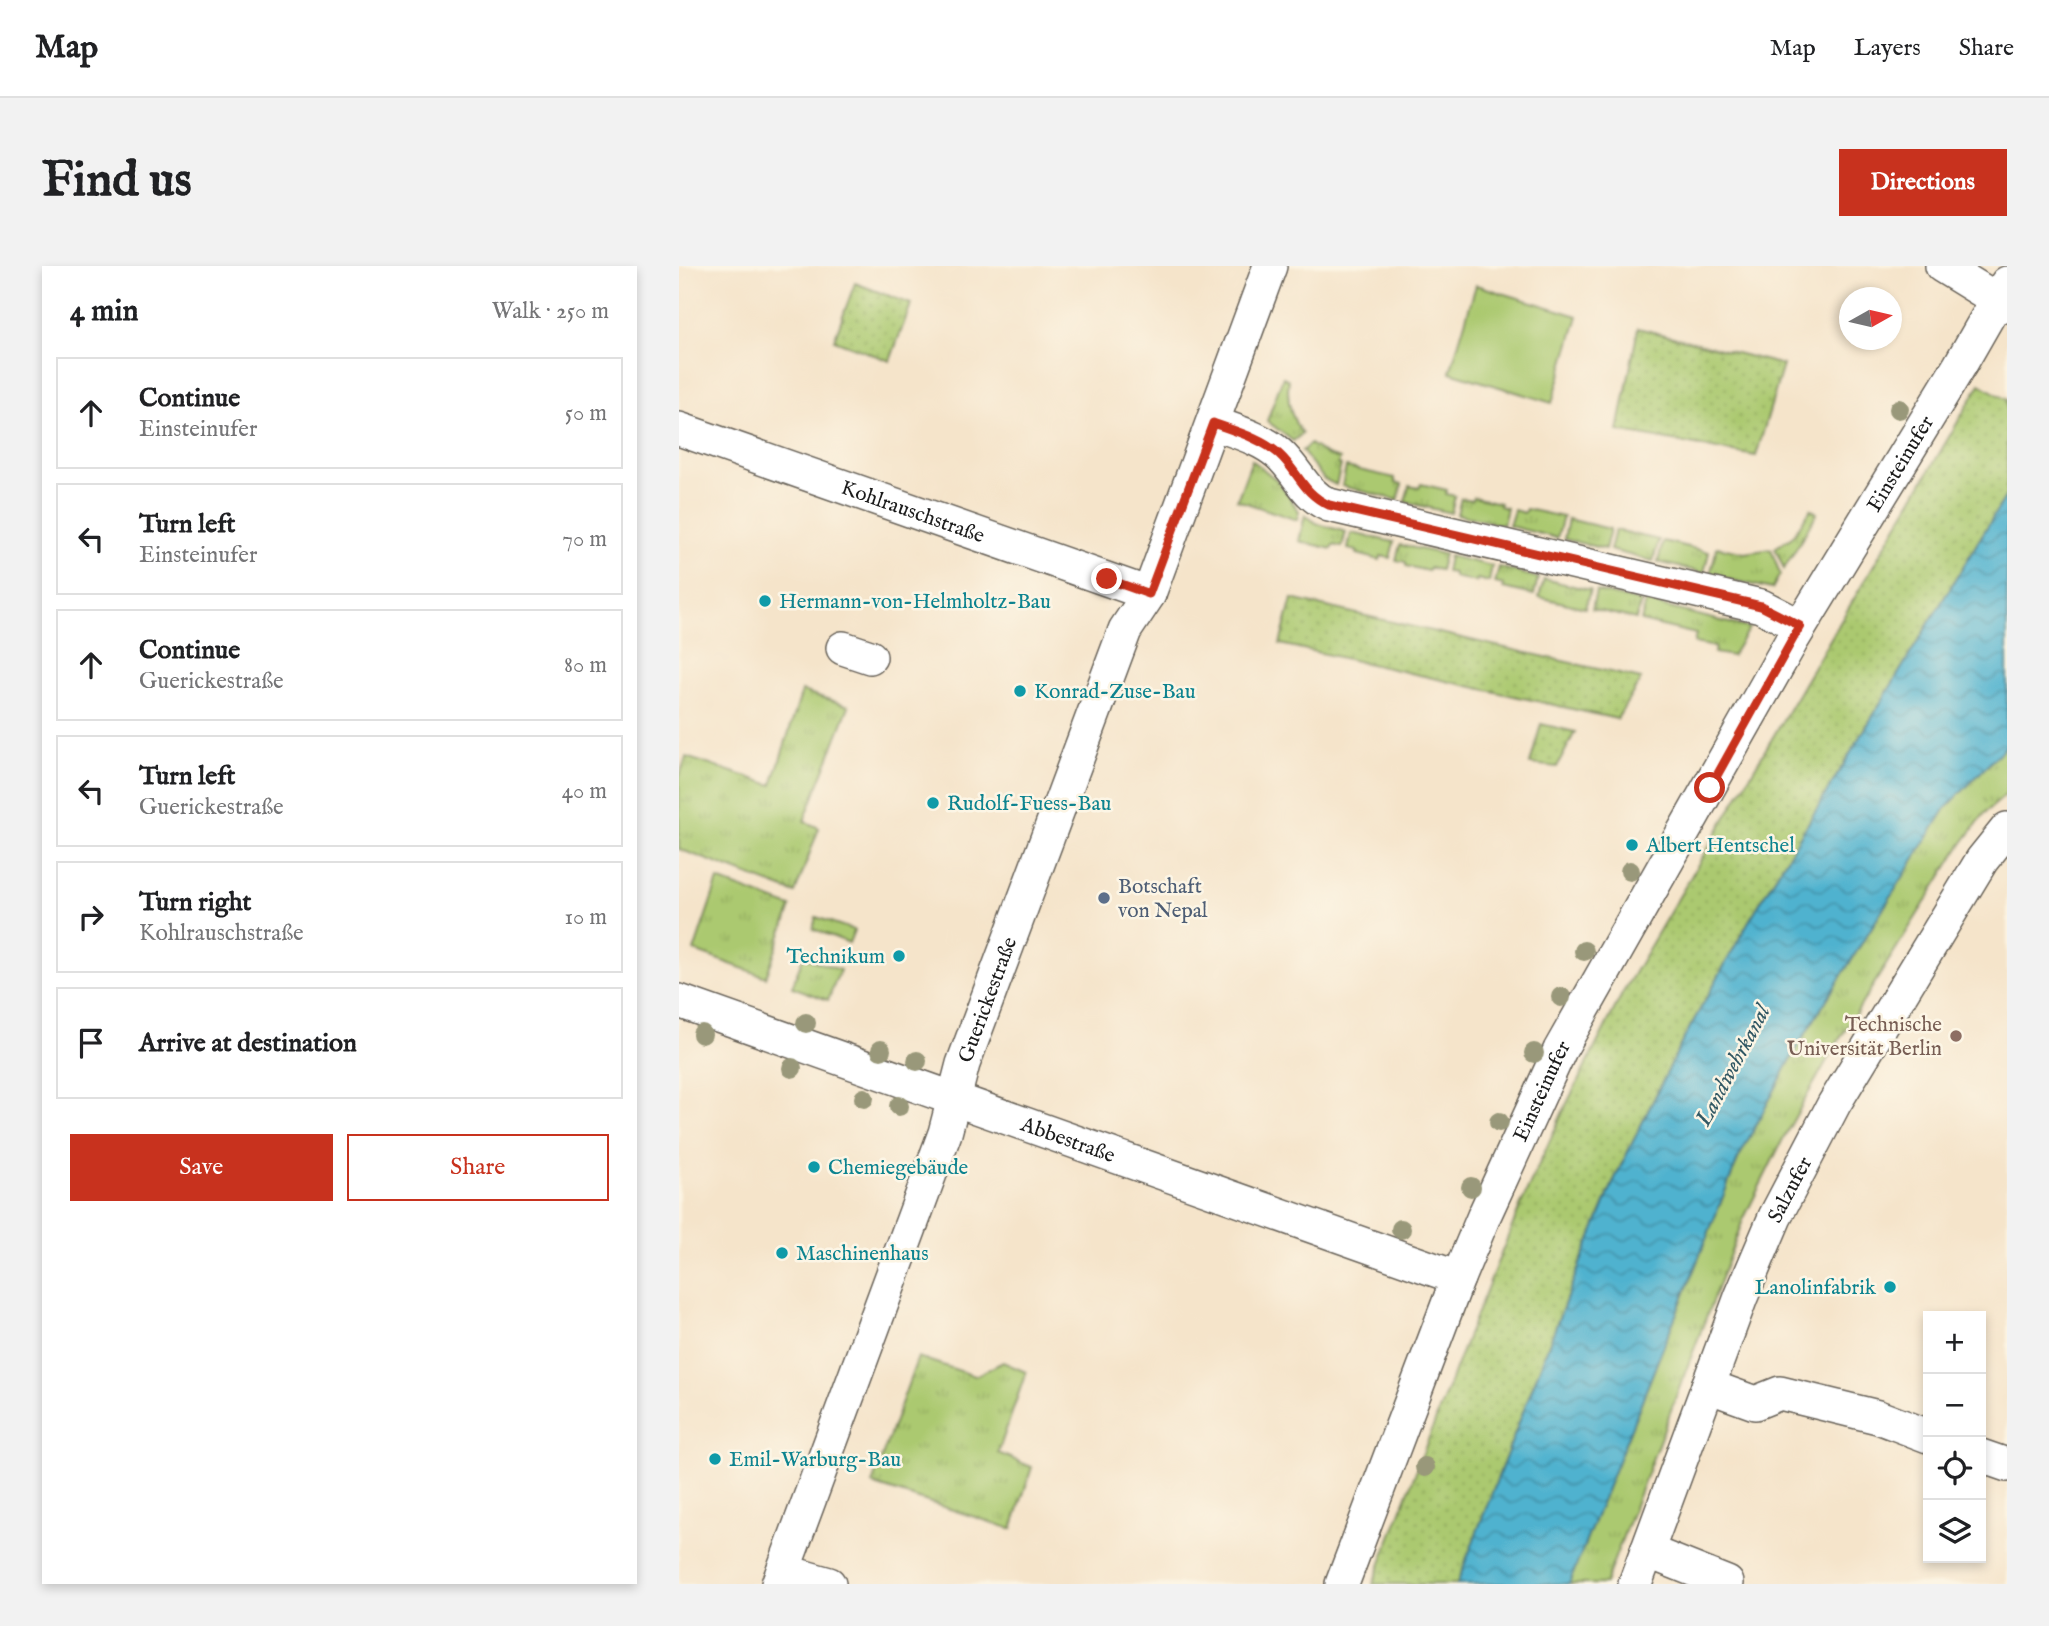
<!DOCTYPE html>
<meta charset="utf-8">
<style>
body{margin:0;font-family:"IM FELL English",serif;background:#f2f2f2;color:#202124}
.controls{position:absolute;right:21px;bottom:21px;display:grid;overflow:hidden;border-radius:0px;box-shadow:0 4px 10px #0003}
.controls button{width:63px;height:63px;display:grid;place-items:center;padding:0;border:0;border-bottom:2px solid #e0e0e0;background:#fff;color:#202124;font:35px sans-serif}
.compass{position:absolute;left:1160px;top:21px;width:63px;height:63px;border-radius:50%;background:#fff;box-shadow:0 4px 10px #0003;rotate:82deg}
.stop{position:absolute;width:21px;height:21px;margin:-16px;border:5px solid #c8321e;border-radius:50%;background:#fff}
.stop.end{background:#c8321e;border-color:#fff;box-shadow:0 2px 7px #0008}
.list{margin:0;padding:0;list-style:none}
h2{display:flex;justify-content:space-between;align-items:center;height:91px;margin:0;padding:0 28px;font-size:30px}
h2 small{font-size:23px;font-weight:400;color:#757577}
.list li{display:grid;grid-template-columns:46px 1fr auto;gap:21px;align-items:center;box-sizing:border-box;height:112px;margin:0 14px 14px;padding:0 14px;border:2px solid #e0e0e0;border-radius:0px}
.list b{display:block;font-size:26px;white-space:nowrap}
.list p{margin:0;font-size:23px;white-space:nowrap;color:#757577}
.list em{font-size:23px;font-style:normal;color:#757577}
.actions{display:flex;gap:14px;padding:21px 28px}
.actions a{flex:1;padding:16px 0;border:2px solid #c8321e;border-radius:0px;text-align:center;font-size:24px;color:#c8321e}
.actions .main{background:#c8321e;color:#fff}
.icon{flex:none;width:38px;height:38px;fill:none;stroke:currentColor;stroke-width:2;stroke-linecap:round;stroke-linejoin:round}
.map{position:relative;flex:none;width:1328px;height:1318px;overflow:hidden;border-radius:0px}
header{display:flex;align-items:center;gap:42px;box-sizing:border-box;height:98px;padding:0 35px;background:#fff;border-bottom:2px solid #e0e0e0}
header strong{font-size:33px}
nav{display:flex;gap:38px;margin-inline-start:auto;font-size:24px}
.intro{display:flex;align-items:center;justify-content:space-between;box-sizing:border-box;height:168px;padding:0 42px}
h1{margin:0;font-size:49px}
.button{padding:18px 32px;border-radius:0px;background:#c8321e;color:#fff;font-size:24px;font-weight:700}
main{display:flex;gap:42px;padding:0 42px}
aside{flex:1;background:#fff;border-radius:0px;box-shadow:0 4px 10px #0003}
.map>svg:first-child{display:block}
</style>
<header>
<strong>Map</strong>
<nav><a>Map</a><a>Layers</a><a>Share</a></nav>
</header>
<div class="intro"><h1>Find us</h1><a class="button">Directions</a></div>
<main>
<aside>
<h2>4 min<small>Walk · 250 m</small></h2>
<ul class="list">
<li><svg class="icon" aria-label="ahead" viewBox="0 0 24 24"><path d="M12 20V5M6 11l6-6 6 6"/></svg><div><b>Continue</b><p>Einsteinufer</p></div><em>50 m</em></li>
<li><svg class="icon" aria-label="left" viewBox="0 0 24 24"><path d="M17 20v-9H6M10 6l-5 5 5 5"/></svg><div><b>Turn left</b><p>Einsteinufer</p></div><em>70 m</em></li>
<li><svg class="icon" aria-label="ahead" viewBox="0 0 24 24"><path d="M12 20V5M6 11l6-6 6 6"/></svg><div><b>Continue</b><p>Guerickestraße</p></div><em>80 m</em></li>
<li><svg class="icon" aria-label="left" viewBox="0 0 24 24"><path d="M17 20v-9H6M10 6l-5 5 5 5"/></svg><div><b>Turn left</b><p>Guerickestraße</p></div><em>40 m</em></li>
<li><svg class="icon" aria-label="right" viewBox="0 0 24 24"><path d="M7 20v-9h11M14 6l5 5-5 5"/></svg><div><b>Turn right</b><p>Kohlrauschstraße</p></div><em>10 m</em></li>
<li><svg class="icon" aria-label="arrive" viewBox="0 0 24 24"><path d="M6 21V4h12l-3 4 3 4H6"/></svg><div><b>Arrive at destination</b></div></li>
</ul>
<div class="actions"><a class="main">Save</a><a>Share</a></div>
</aside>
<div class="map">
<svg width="1328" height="1318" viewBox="0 0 1328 1318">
<defs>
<pattern id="grass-tufts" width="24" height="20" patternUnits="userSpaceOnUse" patternTransform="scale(1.75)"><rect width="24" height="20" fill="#abc970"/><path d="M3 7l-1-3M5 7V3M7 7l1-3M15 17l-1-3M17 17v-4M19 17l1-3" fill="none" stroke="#93ac60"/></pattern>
<pattern id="park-dots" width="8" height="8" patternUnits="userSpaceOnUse" patternTransform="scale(1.75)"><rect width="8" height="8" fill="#abc970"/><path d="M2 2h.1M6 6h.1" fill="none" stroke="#93ac60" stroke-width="1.8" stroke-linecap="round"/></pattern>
<pattern id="water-waves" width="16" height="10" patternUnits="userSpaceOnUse" patternTransform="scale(1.75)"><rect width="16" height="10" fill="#50b2cf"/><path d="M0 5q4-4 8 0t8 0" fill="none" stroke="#4290a7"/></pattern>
</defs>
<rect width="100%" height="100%" fill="#fcf5e5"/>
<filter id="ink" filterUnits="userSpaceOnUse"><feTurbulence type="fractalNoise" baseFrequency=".0143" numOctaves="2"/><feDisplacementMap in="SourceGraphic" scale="14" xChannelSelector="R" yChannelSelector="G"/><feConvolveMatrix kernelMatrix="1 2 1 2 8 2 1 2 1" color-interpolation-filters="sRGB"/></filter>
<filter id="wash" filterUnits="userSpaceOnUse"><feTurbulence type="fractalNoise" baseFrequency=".00686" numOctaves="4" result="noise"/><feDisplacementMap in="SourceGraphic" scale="28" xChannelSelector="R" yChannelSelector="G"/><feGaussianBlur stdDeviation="1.57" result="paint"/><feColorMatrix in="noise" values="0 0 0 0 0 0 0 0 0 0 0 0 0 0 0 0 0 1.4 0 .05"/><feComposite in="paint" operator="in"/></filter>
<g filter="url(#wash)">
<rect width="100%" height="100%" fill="#f5e4ca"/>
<!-- grass -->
<path fill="url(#grass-tufts)" stroke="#647246" stroke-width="2" d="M604 111 610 114C607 133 612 152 623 168L614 175 588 155Z
M631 178 648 189 661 193 659 198 662 199 657 219 645 213 623 185Z
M573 194 600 216 620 245 618 254 558 234Z
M667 201 716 212V216L723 218 719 234 663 220Z
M742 218 768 224 767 228 776 230 772 247 726 236 730 220 740 222Z
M794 231 821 237 820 240 828 242 824 259 778 248 782 232 793 234Z
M847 243 884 251 878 272 830 260 835 244 845 247Z
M1132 243 1138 247 1105 303 1096 282 1113 271Z
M626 249 639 258 667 266 663 281 654 279 653 283 620 275Z
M889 253 931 263 926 283 885 273Z
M936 264 980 274 974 295 931 284Z
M672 267 715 276 711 292 702 290 701 294 678 288V285L669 283Z
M984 275 1030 286 1025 307 979 296Z
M721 279 765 288 761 304 750 302 749 305 727 300V296L717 294Z
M1038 281 1066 287 1092 283 1101 308 1093 323 1031 309Z
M770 290 813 300 810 316 798 313 797 316 775 311V307L767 306Z
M820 301 859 312 855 329 824 322 825 319 816 317Z
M865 313 911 324 906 342 860 331Z
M917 325 962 336 957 353 913 343Z
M967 336 1070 362 1053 390 1035 387 1036 381 1015 377 1017 368 962 355Z
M123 425 170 440 125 555 140 562 116 627 0 583V512L7 491 93 519Z
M1328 479V528L1306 547 1280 582 1152 787 1105 871 1064 954 926 1318H890L1059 893 1120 778 1267 542Z
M39 614 112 641 87 711 15 685Z
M137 651 175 664 170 677 134 663Z
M124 691 161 704 149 734 113 721Z
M239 1091 296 1110 324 1096 347 1106 319 1187 353 1201 333 1263 193 1218Z"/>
<!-- park -->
<path fill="url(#park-dots)" stroke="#647246" stroke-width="2" d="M176 17 232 38 211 95 155 74Z
M959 62 1104 99 1077 190 939 165Z
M1301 118 1328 134V228L1070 655 1003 776 937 910 895 1013 778 1318H694L789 1069 843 936 886 841 943 728Z
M613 333 962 413 938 453 601 378Z
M862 458 896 466 878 501 851 498Z"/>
<!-- garden -->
<path fill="#abc970" stroke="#647246" stroke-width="2" d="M797 19 899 50 873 137 771 106Z"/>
<!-- water -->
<path fill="url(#water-waves)" stroke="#366776" stroke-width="2" d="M1328 228V479L1267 542 1120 778 1059 893 890 1318H778L895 1013 937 910 1003 776 1070 655Z"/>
</g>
<g filter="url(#ink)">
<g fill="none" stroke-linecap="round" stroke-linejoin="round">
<defs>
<g id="minor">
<path d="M1263 0 1328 40"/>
<path d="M534 157C555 165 582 172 600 188 619 205 626 229 650 239L1082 340 1121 360"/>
<path id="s1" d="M0 163 470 328"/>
<path d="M164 382 191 391"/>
<path id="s2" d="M0 735 779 1012"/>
<path d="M1029 1120 1076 1137 1101 1127 1199 1151 1249 1170"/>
<path d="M1302 1190 1328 1199"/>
<path d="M968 1285 1048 1317"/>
<path d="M104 1305 150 1318"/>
<path id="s3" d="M99 1318 266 867 284 798 446 364 470 328 591 0"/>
<path id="s4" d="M663 1318 779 1012 805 950 881 784 1112 376 1281 99 1328 17"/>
<path id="s5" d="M956 1318 1062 1031 1096 951 1155 838 1303 594 1328 563"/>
</g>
</defs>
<!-- minor casing -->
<use href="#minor" stroke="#686259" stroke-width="36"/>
<!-- minor -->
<use href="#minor" stroke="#fff" stroke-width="33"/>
</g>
<!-- trees -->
<g fill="#99987a">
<circle cx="1220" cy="143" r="10"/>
<circle cx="951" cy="605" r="10"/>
<circle cx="905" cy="685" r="10"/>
<circle cx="882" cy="731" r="10"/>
<circle cx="127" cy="757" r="10"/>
<circle cx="23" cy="768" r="10"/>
<circle cx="202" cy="784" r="10"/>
<circle cx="855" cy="787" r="10"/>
<circle cx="238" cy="795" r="10"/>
<circle cx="113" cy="802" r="10"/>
<circle cx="185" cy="832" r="10"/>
<circle cx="220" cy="840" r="10"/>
<circle cx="820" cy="856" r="10"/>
<circle cx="792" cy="921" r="10"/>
<circle cx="722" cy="963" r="10"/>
<circle cx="746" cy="1201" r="10"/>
</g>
</g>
<g fill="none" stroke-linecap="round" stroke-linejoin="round" filter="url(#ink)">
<!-- route -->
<path stroke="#c8321e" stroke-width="9" d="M428 313 470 328 534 157C555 165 582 172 600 188 619 205 624 228 650 239L1082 340 1121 360 1031 522"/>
</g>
<!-- markers -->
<g fill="#0f9aa8" stroke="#fcf5e5" stroke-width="2.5">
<circle cx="86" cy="335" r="7"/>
<circle cx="341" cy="425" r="7"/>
<circle cx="254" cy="537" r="7"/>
<circle cx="953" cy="579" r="7"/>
<circle cx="220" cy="690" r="7"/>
<circle cx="135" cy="901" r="7"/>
<circle cx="103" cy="987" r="7"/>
<circle cx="1211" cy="1021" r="7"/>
<circle cx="36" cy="1193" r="7"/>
</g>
<circle fill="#5c6f8a" stroke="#fcf5e5" stroke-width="2.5" cx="425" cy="632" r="7"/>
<circle fill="#8d6e63" stroke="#fcf5e5" stroke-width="2.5" cx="1277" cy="770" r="7"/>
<g text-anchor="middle" stroke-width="5" stroke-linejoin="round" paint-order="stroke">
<!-- street labels -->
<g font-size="21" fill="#1c1c1c" stroke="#fcf5e5">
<text dy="7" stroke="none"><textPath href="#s4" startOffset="1255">Einsteinufer</textPath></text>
<text dy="7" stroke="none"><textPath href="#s1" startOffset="248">Kohlrauschstraße</textPath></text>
<text dy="7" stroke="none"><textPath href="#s3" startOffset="621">Guerickestraße</textPath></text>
<text dy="7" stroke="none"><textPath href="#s4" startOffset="532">Einsteinufer</textPath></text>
<text dy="7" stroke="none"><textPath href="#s2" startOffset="413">Abbestraße</textPath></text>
<text dy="7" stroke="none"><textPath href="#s5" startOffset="424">Salzufer</textPath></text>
</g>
<!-- culture labels -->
<g font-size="21" fill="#0d838f" stroke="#fcf5e5" text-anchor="start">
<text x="100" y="342">Hermann-von-Helmholtz-Bau</text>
<text x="355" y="432">Konrad-Zuse-Bau</text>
<text x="268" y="544">Rudolf-Fuess-Bau</text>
<text x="967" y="586">Albert Hentschel</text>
<text x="206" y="697" text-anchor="end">Technikum</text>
<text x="149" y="908">Chemiegebäude</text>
<text x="117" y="994">Maschinenhaus</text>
<text x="1197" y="1028" text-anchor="end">Lanolinfabrik</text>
<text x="50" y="1200">Emil-Warburg-Bau</text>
</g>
<!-- service labels -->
<g font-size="21" fill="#4e5e75" stroke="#fcf5e5" text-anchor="start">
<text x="439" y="627">Botschaft<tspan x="439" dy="24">von Nepal</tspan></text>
</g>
<!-- education labels -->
<g font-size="21" fill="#785e54" stroke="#fcf5e5" text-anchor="end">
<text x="1263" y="765">Technische<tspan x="1263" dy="24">Universität Berlin</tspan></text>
</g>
<!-- water labels -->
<g font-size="23" font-style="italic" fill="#315864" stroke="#fcf5e5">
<text transform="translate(1053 799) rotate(-62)" y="8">Landwehrkanal</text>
</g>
</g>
</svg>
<div class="controls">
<button>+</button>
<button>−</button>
<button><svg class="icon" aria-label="locate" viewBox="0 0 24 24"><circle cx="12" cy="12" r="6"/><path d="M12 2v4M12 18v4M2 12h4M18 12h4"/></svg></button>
<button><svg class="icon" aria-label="layers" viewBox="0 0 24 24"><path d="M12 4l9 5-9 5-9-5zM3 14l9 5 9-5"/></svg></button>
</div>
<svg class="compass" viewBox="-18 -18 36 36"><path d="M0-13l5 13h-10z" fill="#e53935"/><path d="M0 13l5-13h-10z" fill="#757577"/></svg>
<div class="stop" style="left:1031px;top:522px"></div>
<div class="stop end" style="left:428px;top:313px"></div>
</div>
</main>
